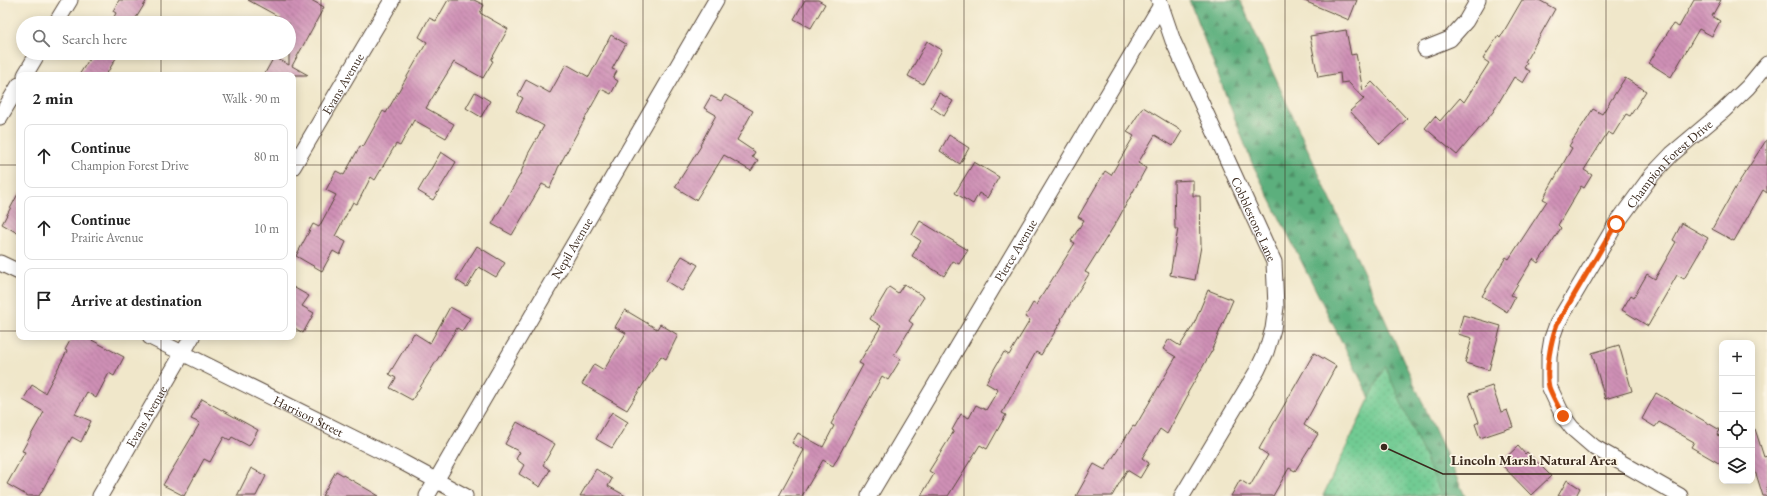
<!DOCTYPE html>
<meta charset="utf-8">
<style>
body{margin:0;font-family:"EB Garamond",serif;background:#f2f2f2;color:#222}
.controls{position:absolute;right:12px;bottom:12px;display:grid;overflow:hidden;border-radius:8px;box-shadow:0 2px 10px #0003}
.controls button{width:36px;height:36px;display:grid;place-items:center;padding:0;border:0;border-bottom:1px solid #e0e0e0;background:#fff;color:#222;font:20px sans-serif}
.stop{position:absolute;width:12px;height:12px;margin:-9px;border:3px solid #ea580c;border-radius:50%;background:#fff}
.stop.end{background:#ea580c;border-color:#fff;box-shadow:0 1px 4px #0008}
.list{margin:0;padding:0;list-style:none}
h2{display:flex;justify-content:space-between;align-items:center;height:52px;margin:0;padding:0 16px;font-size:17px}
h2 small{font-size:13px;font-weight:400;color:#767676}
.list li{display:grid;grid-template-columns:26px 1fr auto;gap:12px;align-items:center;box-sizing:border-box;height:64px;margin:0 8px 8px;padding:0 8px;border:1px solid #e0e0e0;border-radius:8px}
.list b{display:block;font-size:15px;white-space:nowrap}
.list p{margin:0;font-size:13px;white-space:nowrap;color:#767676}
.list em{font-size:13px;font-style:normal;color:#767676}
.icon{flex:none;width:22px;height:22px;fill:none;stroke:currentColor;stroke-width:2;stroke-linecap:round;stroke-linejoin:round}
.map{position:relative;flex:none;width:1767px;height:496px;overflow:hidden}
.search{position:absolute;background:#fff;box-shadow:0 2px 10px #0003;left:16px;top:16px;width:280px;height:44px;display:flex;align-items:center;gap:10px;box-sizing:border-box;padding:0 14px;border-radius:22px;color:#767676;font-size:15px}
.panel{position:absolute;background:#fff;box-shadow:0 2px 10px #0003;left:16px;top:72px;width:280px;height:268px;border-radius:8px}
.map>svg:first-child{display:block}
</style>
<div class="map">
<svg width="1767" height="496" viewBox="0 0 1767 496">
<defs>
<pattern id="forest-firs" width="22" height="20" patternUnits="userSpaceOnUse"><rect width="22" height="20" fill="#5caf7d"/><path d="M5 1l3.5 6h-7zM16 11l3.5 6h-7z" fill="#4d8f66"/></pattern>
<pattern id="park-dots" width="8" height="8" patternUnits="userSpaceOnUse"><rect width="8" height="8" fill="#71cb93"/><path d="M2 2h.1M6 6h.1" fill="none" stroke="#63ae7e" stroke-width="1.8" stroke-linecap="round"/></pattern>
<pattern id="building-back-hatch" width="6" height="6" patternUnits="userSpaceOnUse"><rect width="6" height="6" fill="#cf90b6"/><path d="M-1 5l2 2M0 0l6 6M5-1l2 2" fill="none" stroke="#a97693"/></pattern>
</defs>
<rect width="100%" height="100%" fill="#fcf5e5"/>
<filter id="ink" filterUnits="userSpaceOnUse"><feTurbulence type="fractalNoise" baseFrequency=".025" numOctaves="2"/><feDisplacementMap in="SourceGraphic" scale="8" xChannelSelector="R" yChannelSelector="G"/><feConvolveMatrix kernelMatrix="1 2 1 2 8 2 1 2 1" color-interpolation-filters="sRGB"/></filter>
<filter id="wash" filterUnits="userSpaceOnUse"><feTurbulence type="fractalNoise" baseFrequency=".012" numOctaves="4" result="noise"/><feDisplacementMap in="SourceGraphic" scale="16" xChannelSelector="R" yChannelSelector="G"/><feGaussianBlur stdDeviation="0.9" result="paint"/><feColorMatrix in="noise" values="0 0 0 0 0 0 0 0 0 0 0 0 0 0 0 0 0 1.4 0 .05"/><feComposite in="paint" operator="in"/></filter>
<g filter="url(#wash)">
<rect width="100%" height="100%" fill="#f0e7ca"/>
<!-- forest -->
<path fill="url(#forest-firs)" stroke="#4c6c4e" d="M1189 0H1240L1465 496H1323L1370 398 1252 163Z"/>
<!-- park -->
<path fill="url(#park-dots)" stroke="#567a58" d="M1385 366 1442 496H1323Z"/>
<g id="blocks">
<!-- building -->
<path fill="url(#building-back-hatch)" d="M119 0H147L133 23H111L116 13 113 11Z
M248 0H311L324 7 292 66 308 75H264L274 57 289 65V23H279L281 18Z
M448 0H474L484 5 480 13 508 29 491 60 493 61 483 78 454 62 426 108 454 124 446 138 414 120 400 146 396 144 375 180 371 177 357 204 353 202 335 236 346 242 340 255 333 251 322 271 296 256 313 224 319 227 336 195 326 190 336 171 344 175 360 146 363 147 383 111 386 113 427 42 419 37 429 18 436 21Z
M805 0H818L825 4 811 28 794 19Z
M1302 0H1357L1349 20Z
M1522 0H1539L1555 9 1525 62 1527 63 1524 68 1530 71 1523 83 1514 77 1493 112 1457 155 1425 128 1435 116 1440 121 1460 98 1464 102 1489 63 1483 59 1498 36 1500 38Z
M1694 0H1721L1712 16 1720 21 1712 36 1699 29 1671 77 1649 63 1673 24 1679 27Z
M1346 30 1351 55 1356 54 1363 91 1372 82 1407 119 1380 144 1350 111 1364 99 1348 82 1341 83 1340 73 1318 77 1310 36Z
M611 35 626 44 612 69 617 71 613 78 618 81 611 94 601 89 558 168 550 188 542 184 512 235 492 224 520 175 528 154 544 126 516 111 523 98 518 95 526 80 550 93 566 64 589 77Z
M927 41 942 50 923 84 908 76Z
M93 53H119L106 75H79Z
M1625 78 1646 91 1630 116 1626 114 1613 135 1608 132 1584 170 1592 175 1584 188 1581 186 1558 225 1561 228 1538 263 1533 259 1511 295 1515 297 1507 312 1482 296 1506 257 1509 259 1547 201 1543 199 1572 148 1569 146 1593 109 1602 114Z
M475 92 490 101 481 117 466 108Z
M939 93 953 101 944 116 931 107Z
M725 95 753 111 737 140 755 152 752 157 758 160 751 171 724 155 696 200 675 187 701 146 700 145 716 115 704 108 711 96 721 101Z
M1143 107 1182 131 1173 146 1155 135 1138 163 1146 168 1117 221 1085 272 1089 274 1061 319 1062 320 1041 355 1036 352 1002 413 1006 415 987 449 980 445 948 496H921L934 474 929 471 954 431 952 430 961 414 969 418 976 405 986 410 998 390 986 383 1004 352 1009 355 1030 320 1025 317 1033 303 1036 305 1075 243 1071 241 1084 220 1078 217 1105 171 1111 175 1134 136 1127 132Z
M949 135 969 148 960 164 940 151Z
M1767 139V193L1763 190 1734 241 1712 229 1735 188Z
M441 152 456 162 433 200 418 191Z
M974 162 999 177 987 198 979 193 973 204 955 193Z
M1193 180V196H1200L1201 246 1195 280 1170 275 1178 229H1175L1174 181Z
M19 192V234L2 224Z
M920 221 968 250 959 264 953 261 944 276 912 256 921 241 912 235Z
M1682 223 1708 238 1684 279 1677 275 1648 326 1622 310 1631 295 1634 297 1647 274 1655 279 1676 242 1673 240Z
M477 246 505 263 496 277 479 267 467 287 456 280Z
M682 256 698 265 682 291 666 281Z
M904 284 924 297 909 321 913 324 894 355 901 359 888 380 882 376 833 466 823 460 802 496H779L804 450 792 443 798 433 823 447 834 426 831 424 863 365 859 363 881 326 870 319 889 287 898 293Z
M293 287 309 296 302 306 314 313 303 333 293 327Z
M1208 290 1233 300 1212 349H1213L1187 394 1188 395 1167 434 1160 429 1142 458 1149 463 1140 478 1127 470 1112 496H1076L1094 464 1105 470 1133 426 1135 427 1176 357 1163 349 1169 339 1180 346 1194 324Z
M450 307 470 318 462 331 457 328 412 400 390 388 396 378 389 374 414 333 430 343Z
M625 310 657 329 660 324 678 335 666 359 661 356 627 410 582 384 594 364 604 370 626 333 615 327Z
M1463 315 1501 326 1489 370 1465 363 1472 338 1458 334Z
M72 337H86L124 357 114 376 109 373 96 398 87 392 75 414 91 421 81 442 72 437 39 496H28L7 484 25 452 22 451 44 412 23 400 32 385 45 393 67 351 65 350Z
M1619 345 1632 391 1605 399 1592 353Z
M1314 353 1336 366 1304 425 1318 434 1295 471 1289 468 1273 496H1231L1240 480 1250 486 1268 455 1259 449Z
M1492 386 1501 412 1507 410 1513 427 1480 438 1475 424 1479 422 1469 394Z
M1656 393 1720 430 1717 435 1722 437V465L1691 447 1694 442 1659 422 1655 427 1642 419Z
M202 399 258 430 249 446 232 437 230 440 224 437 210 462 204 459 184 496 163 485 200 423 191 419Z
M612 412 628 422 612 448 596 439Z
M517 422 555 444 543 465 550 470 540 487 519 474 524 465 516 459 520 452 505 444Z
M1752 429H1755L1764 457 1767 456V496H1763L1752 461Z
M1518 446 1525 454 1527 452 1551 476 1531 495 1500 463Z
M251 468 266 476 256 496H237Z
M596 469 612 479 608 486 626 496H580Z
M336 471 379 496H322Z
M1567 480 1580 488 1576 496H1558Z"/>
</g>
</g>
<g filter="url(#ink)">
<use href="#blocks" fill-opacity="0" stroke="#564638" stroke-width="1"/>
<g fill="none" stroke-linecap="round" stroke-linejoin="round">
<defs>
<g id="minor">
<path id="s1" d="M1159 0 1173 41 1274 262 1276 307 1273 329 1266 352 1257 371 1182 496"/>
<path d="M56 23 70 0"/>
<path d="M1425 49 1450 39 1466 21 1478 0"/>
<path d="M25 75 38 53"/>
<path d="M0 117 19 85"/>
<path id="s2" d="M293 167 392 0"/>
<path d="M0 263 19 272"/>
<path id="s3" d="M150 337 402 462 465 496"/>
<path id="s4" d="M100 496 192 337"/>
<path id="s5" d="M427 496 716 0"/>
<path id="s6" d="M869 496 1161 5"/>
<path id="s7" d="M1680 496 1594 447 1572 428 1563 416 1549 386V356L1552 338 1557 324 1616 224 1652 175 1672 154 1723 111 1748 87 1767 64"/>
</g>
</defs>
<!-- minor casing -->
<use href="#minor" stroke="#564638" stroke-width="17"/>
<!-- minor -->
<use href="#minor" stroke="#fff" stroke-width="15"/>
</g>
</g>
<g fill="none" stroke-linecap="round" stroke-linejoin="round" filter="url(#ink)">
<!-- route -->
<path stroke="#ea580c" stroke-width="5" d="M1563 416C1559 407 1552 396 1549 387 1545 370 1551 340 1557 324L1616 224"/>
</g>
<!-- grid -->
<path fill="none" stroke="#3b2a1e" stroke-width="1" stroke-opacity="0.55" d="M161 0V23M321 0V496M482 0V496M643 0V496M803 0V496M964 0V496M1124 0V496M1285 0V496M1446 0V496M1606 0V496M161 53V75M0 165H19M293 165H1767M0 331H19M293 331H1767M161 337V496"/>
<g text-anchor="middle" stroke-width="3.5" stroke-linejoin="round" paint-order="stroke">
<!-- street labels -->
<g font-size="13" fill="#3b2a1e" stroke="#fcf5e5">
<text dy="5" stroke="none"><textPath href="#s2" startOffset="97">Evans Avenue</textPath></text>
<text dy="5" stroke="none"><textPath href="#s7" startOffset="436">Champion Forest Drive</textPath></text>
<text dy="5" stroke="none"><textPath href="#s1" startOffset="239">Cobblestone Lane</textPath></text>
<text dy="5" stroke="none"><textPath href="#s5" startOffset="287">Nepil Avenue</textPath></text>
<text dy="5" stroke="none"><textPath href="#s6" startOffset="286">Pierce Avenue</textPath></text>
<text dy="5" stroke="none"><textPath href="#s3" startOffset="177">Harrison Street</textPath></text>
<text dy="5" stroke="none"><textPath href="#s4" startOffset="92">Evans Avenue</textPath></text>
</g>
</g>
<!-- callouts -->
<path fill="none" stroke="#3b2a1e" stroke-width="1.5" d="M1384 447L1443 474H1625"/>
<circle fill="#3b2a1e" stroke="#fcf5e5" stroke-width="1.5" cx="1384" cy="447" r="4"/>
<g font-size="14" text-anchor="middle" font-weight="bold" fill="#3b2a1e" stroke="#fcf5e5" stroke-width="3.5" stroke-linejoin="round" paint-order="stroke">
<text x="1534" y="465">Lincoln Marsh Natural Area</text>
</g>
</svg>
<div class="controls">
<button>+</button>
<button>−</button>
<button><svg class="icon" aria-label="locate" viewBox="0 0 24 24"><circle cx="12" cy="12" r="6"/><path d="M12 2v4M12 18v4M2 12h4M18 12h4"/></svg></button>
<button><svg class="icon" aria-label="layers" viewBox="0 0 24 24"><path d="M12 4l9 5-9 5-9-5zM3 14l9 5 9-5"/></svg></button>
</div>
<div class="stop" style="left:1616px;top:224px"></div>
<div class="stop end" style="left:1563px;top:416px"></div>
<div class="search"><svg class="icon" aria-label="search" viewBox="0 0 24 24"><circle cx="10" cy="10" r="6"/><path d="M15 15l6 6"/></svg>Search here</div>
<section class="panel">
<h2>2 min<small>Walk · 90 m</small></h2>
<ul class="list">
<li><svg class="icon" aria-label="ahead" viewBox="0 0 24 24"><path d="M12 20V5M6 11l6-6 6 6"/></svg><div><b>Continue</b><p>Champion Forest Drive</p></div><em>80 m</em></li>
<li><svg class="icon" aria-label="ahead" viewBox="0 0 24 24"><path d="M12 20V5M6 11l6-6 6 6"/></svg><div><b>Continue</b><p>Prairie Avenue</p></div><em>10 m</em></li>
<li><svg class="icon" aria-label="arrive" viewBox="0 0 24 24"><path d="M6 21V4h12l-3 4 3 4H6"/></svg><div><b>Arrive at destination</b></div></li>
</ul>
</section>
</div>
